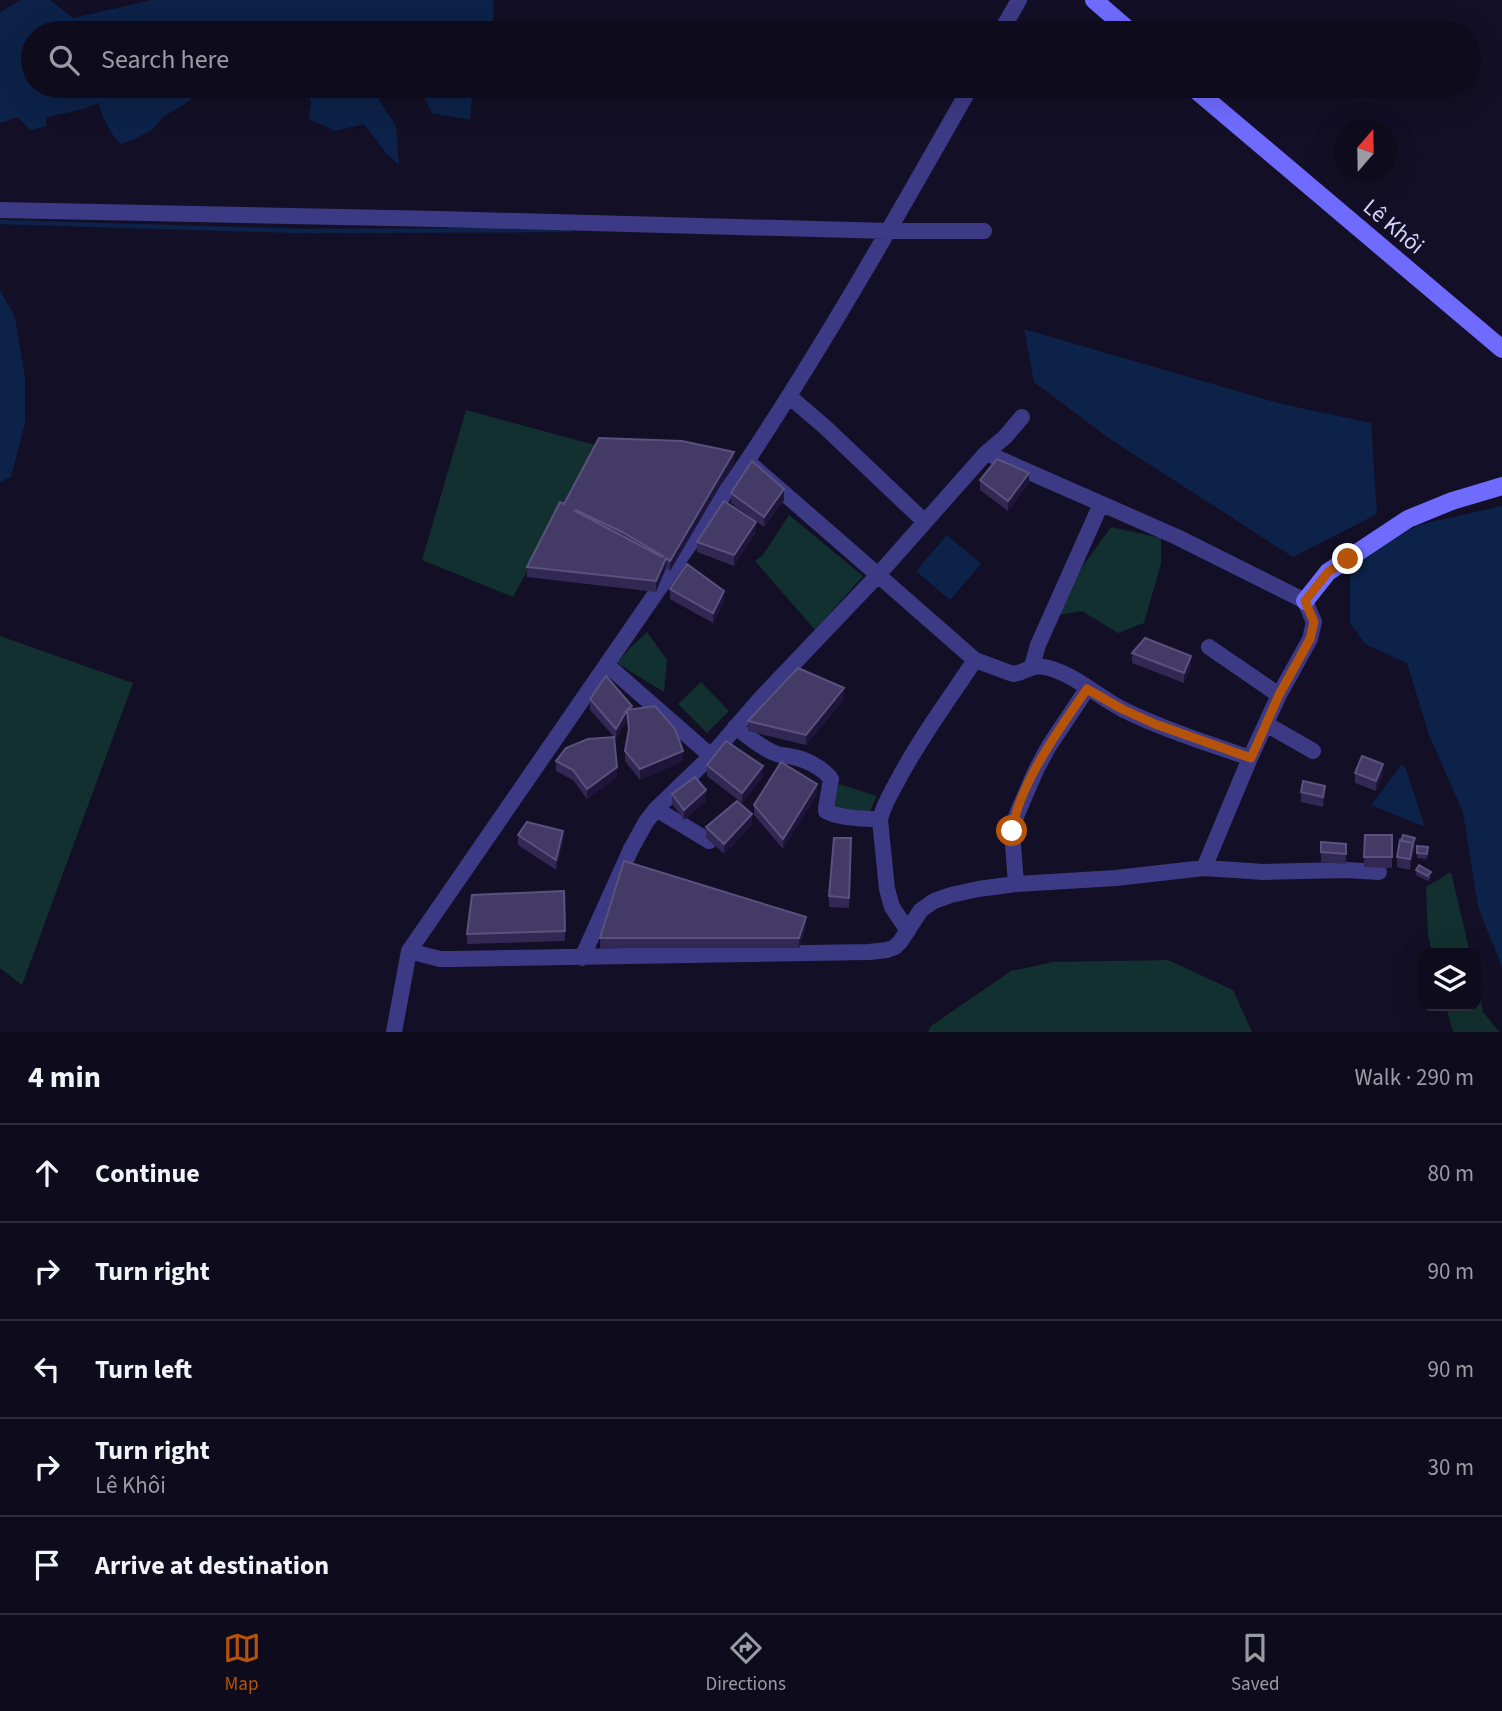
<!DOCTYPE html>
<meta charset="utf-8">
<style>
body{margin:0;font-family:"Source Sans 3",sans-serif;background:#1c1929;color:#f1f3f6}
.controls{position:absolute;right:21px;bottom:21px;display:grid;overflow:hidden;border-radius:14px;box-shadow:0 7px 28px #0002}
.controls button{width:63px;height:63px;display:grid;place-items:center;padding:0;border:0;border-bottom:2px solid #2e2b3b;background:#0e0b1c;color:#f1f3f6;font:35px sans-serif}
.compass{position:absolute;left:1334px;top:119px;width:63px;height:63px;border-radius:50%;background:#0e0b1c;box-shadow:0 7px 28px #0002;rotate:20deg}
.stop{position:absolute;width:21px;height:21px;margin:-16px;border:5px solid #b45309;border-radius:50%;background:#fff}
.stop.end{background:#b45309;border-color:#fff;box-shadow:0 2px 7px #0008}
.list{margin:0;padding:0;list-style:none}
h2{display:flex;justify-content:space-between;align-items:center;height:91px;margin:0;padding:0 28px;font-size:30px}
h2 small{font-size:23px;font-weight:400;color:#9b9ba3}
.list li{display:grid;grid-template-columns:46px 1fr auto;gap:21px;align-items:center;box-sizing:border-box;height:98px;padding:0 28px;border-top:2px solid #2e2b3b}
.list b{display:block;font-size:26px;white-space:nowrap}
.list p{margin:0;font-size:23px;white-space:nowrap;color:#9b9ba3}
.list em{font-size:23px;font-style:normal;color:#9b9ba3}
.icon{flex:none;width:38px;height:38px;fill:none;stroke:currentColor;stroke-width:2;stroke-linecap:round;stroke-linejoin:round}
.map{position:relative;flex:none;width:1502px;height:1032px;overflow:hidden}
.search{position:absolute;background:#0e0b1c;box-shadow:0 7px 28px #0002;left:21px;right:21px;top:21px;height:77px;display:flex;align-items:center;gap:18px;box-sizing:border-box;padding:0 24px;border-radius:38px;color:#9b9ba3;font-size:26px}
.sheet{height:581px;background:#0e0b1c}
nav{display:flex;justify-content:space-around;align-items:center;box-sizing:border-box;height:98px;border-top:2px solid #2e2b3b;background:#0e0b1c;font-size:19px;color:#9b9ba3}
nav a{display:grid;justify-items:center;gap:4px}
nav .on{color:#b45309}
.map>svg:first-child{display:block}
</style>
<div class="map">
<svg width="1502" height="1032" viewBox="0 0 1502 1032">
<rect width="100%" height="100%" fill="#130f26"/>
<!-- green -->
<path fill="#12302f" d="M466 410 595 445 513 597 422 560Z
M789 515 863 576 815 630 755 561 763 555Z
M1111 527 1161 538V564L1144 623 1118 633 1082 611 1046 617Z
M647 632 667 660 664 692 617 663 629 649Z
M0 636 133 683 22 985 0 968Z
M701 682 729 711 707 733 678 704Z
M839 784 877 796 869 814 831 808Z
M1451 872 1470 953H1432L1428 935 1426 887Z
M1168 960 1233 990 1252 1032H928L931 1026 1011 971 1053 962Z
M1476 978 1483 1012 1499 1032H1454L1452 1029 1446 1006H1476Z"/>
<!-- water -->
<path fill="#0c2248" d="M21 0H50L73 18 152 0H494L492 33H414L413 31 401 30 398 33H33V86H192L191 100 163 117 153 129 133 140 121 144C109 133 103 118 98 103L84 109 47 117 46 126 30 130 18 117 0 123V12Z
M301 86H380L379 100 396 126 399 165 386 153 364 124 335 131 309 119 311 101Z
M422 86H473L470 120 432 113 423 95Z
M0 290 15 317 25 378V423L11 477 0 482Z
M1024 329 1278 403 1371 423 1377 514 1293 557 1110 439 1034 382Z
M1502 506V967L1478 907 1463 812 1429 735 1407 663 1365 644 1350 623V577L1363 557 1418 525Z
M947 535 981 564 950 600 916 571Z
M1402 764 1406 769 1425 827 1371 805Z"/>
<g fill="none" stroke-linecap="round" stroke-linejoin="round">
<!-- stream -->
<path stroke="#0c2248" stroke-width="4.5" d="M0 222 301 231 569 230"/>
<!-- street -->
<path stroke="#3d3a85" stroke-width="16" d="M1000 33 1019 0
M0 210 438 219 889 231H984
M790 397 825 427 925 522
M986 453 1005 437 1022 417
M747 461C827 340 899 213 971 86
M1209 647 1279 695
M607 665 711 756
M1032 666 1038 645 1101 504
M1266 724 1313 751
M735 727C748 736 762 749 777 754 782 756 788 755 793 757 806 759 824 769 831 779L826 808V811C842 819 863 818 880 820
M656 809 709 841
M1016 884 1012 831 1017 814 1036 770 1049 746 1087 689
M908 931 892 907 887 889 880 820C883 805 891 793 898 780 920 738 949 699 975 660
M409 951 440 959H452L869 952 887 950 895 947 900 942 921 910 934 901 951 895 978 889 1016 884 1116 878 1204 868 1264 872 1346 870 1379 872
M582 958 631 849 646 822 656 809 711 756 760 699 878 575 975 660 1013 674C1029 672 1029 663 1049 668 1075 675 1100 698 1124 710 1165 730 1208 743 1250 758
M394 1032 409 951 747 461 878 575 986 453 1177 537 1305 601 1314 622 1310 639 1279 695 1250 758 1204 868"/>
<!-- secondary -->
<path stroke="#6f6bff" stroke-width="18" d="M1094 0 1132 33
M1191 86 1502 349
M1305 601 1328 572 1408 519 1452 501 1502 486"/>
</g>
<!-- wall -->
<path fill="#312854" d="M734 462 670 571 666 568 656 592 527 577V567L564 504Z
M980 480 1029 483 1008 511 980 490Z
M731 493 784 500 764 527 731 503Z
M756 532 734 566 697 552V542Z
M670 589 724 602 713 623 670 599Z
M1132 653 1191 667 1184 683 1132 663Z
M590 699 632 709 683 761 640 780 625 761V751L629 733 627 720 616 739 590 710Z
M844 699 806 745 748 731V721Z
M556 761 617 777 587 799 573 780 556 771Z
M707 765 763 777 742 803 707 776Z
M1355 773 1383 774 1376 791 1355 783Z
M1301 792 1325 796 1323 807 1301 802Z
M672 794 706 801 684 820 672 804Z
M817 794 783 849 754 815V805Z
M752 825 724 854 706 838V827Z
M518 835 563 842 556 870 518 845Z
M1365 835H1392V868L1364 867Z
M1415 843 1410 870 1397 867V857Z
M851 849 849 908 829 907V896Z
M1321 852 1346 854V864L1321 862Z
M1428 852 1427 859 1417 858V853Z
M1416 870 1431 877 1428 881 1416 875Z
M564 891 565 941 467 944V934Z
M806 927 799 948H600V938Z"/>
<!-- shaded-wall -->
<path fill="#1d163a" d="M734 452V462L670 571V561Z
M1029 473V483L1008 511V501Z
M784 489V500L764 527V517Z
M756 522V532L734 566V555Z
M666 558V568L656 592V581Z
M724 591V602L713 623V613Z
M1191 656V667L1184 683V673Z
M844 688V699L806 745V735Z
M627 710V720L616 739V729Z
M683 751V761L640 780V769Z
M1383 764V774L1376 791V781Z
M763 766V777L742 803V793Z
M617 767V777L587 799V789Z
M817 784V794L783 849V839Z
M1325 786V796L1323 807V797Z
M706 790V801L684 820V810Z
M752 814V825L724 854V844Z
M563 831V842L556 870V860Z
M1413 843V853L1410 870V859Z
M806 917V927L799 948V938Z"/>
<!-- building -->
<path fill="#433a66" stroke="#5a527e" stroke-width="2" fill-rule="evenodd" d="M599 438 682 441 734 452 670 561 666 558 656 581 527 567 560 502 564 504ZM576 510 622 532 663 556 662 557 575 511Z
M997 459 1029 473 1008 501 980 480Z
M752 461 784 489 764 517 731 493Z
M724 501 756 522 734 555 697 542Z
M687 564 724 591 713 613 670 589Z
M1145 638 1191 656 1184 673 1132 653Z
M798 668 844 688 806 735 748 721Z
M606 676 632 706 627 710 655 706 675 729 683 751 640 769 625 751 629 729 627 710 616 729 590 699Z
M614 737 617 767 587 789 573 770 556 761 566 748 588 739Z
M726 741 763 766 742 793 707 765Z
M1362 756 1383 764 1376 781 1355 773Z
M781 762 817 784 783 839 754 805Z
M695 777 706 790 684 810 672 794Z
M1303 781 1325 786 1323 797 1301 792Z
M737 801 752 814 724 844 706 827Z
M527 822 563 831 556 860 518 835Z
M1365 835H1392V857H1364Z
M1403 835 1415 838 1413 843 1401 841Z
M834 838H851L849 898 829 896Z
M1400 840 1413 843 1410 859 1397 857Z
M1321 842 1346 844V854L1321 852Z
M1417 846 1428 847 1427 854 1417 853Z
M624 861 806 917 799 938H600Z
M1419 865 1431 872 1428 876 1416 870Z
M564 891 565 931 467 934 472 895Z"/>
<g fill="none" stroke-linecap="round" stroke-linejoin="round">
<!-- route -->
<path stroke="#b45309" stroke-width="9" d="M1012 831C1019 784 1060 728 1087 689L1122 709 1155 724 1251 758 1279 695 1310 639 1314 622 1305 601 1328 572 1348 559"/>
</g>
<g text-anchor="middle" stroke-width="6" stroke-linejoin="round" paint-order="stroke">
<!-- street labels -->
<g font-size="23" fill="#d9d4ff" stroke="#130f26">
<text transform="translate(1394 226) rotate(40)" y="8">Lê Khôi</text>
</g>
</g>
</svg>
<div class="controls">
<button><svg class="icon" aria-label="layers" viewBox="0 0 24 24"><path d="M12 4l9 5-9 5-9-5zM3 14l9 5 9-5"/></svg></button>
</div>
<svg class="compass" viewBox="-18 -18 36 36"><path d="M0-13l5 13h-10z" fill="#e53935"/><path d="M0 13l5-13h-10z" fill="#9b9ba3"/></svg>
<div class="stop" style="left:1012px;top:831px"></div>
<div class="stop end" style="left:1348px;top:559px"></div>
<div class="search"><svg class="icon" aria-label="search" viewBox="0 0 24 24"><circle cx="10" cy="10" r="6"/><path d="M15 15l6 6"/></svg>Search here</div>
</div>
<section class="sheet">
<h2>4 min<small>Walk · 290 m</small></h2>
<ul class="list">
<li><svg class="icon" aria-label="ahead" viewBox="0 0 24 24"><path d="M12 20V5M6 11l6-6 6 6"/></svg><div><b>Continue</b></div><em>80 m</em></li>
<li><svg class="icon" aria-label="right" viewBox="0 0 24 24"><path d="M7 20v-9h11M14 6l5 5-5 5"/></svg><div><b>Turn right</b></div><em>90 m</em></li>
<li><svg class="icon" aria-label="left" viewBox="0 0 24 24"><path d="M17 20v-9H6M10 6l-5 5 5 5"/></svg><div><b>Turn left</b></div><em>90 m</em></li>
<li><svg class="icon" aria-label="right" viewBox="0 0 24 24"><path d="M7 20v-9h11M14 6l5 5-5 5"/></svg><div><b>Turn right</b><p>Lê Khôi</p></div><em>30 m</em></li>
<li><svg class="icon" aria-label="arrive" viewBox="0 0 24 24"><path d="M6 21V4h12l-3 4 3 4H6"/></svg><div><b>Arrive at destination</b></div></li>
</ul>
</section>
<nav>
<a class="on"><svg class="icon" aria-label="map" viewBox="0 0 24 24"><path d="M3 6l6-2 6 2 6-2v14l-6 2-6-2-6 2zM9 4v14M15 6v14"/></svg>Map</a>
<a><svg class="icon" aria-label="directions" viewBox="0 0 24 24"><path d="M12 3l9 9-9 9-9-9zM9 14v-3h6M13 9l2 2-2 2"/></svg>Directions</a>
<a><svg class="icon" aria-label="saved" viewBox="0 0 24 24"><path d="M7 4h10v16l-5-4-5 4z"/></svg>Saved</a>
</nav>
